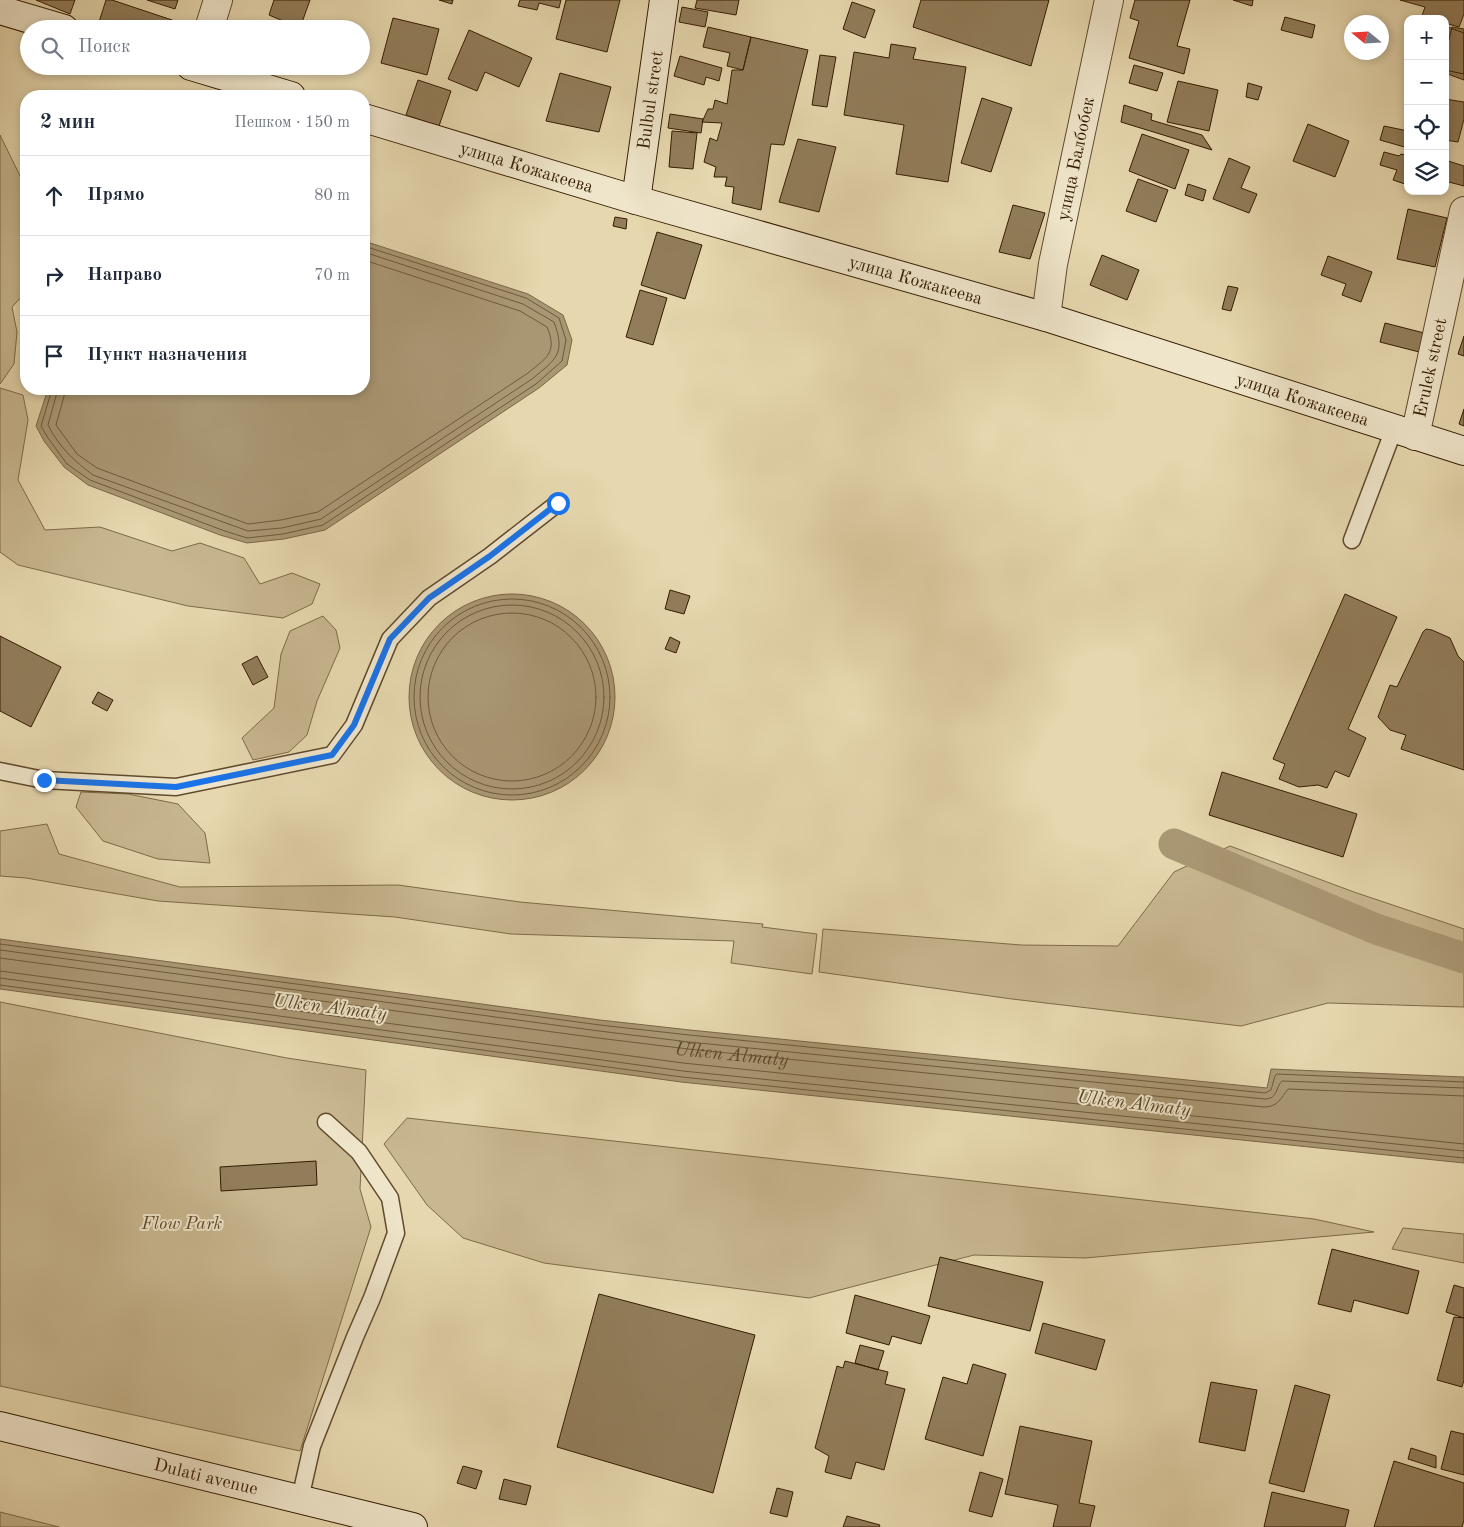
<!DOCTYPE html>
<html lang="ru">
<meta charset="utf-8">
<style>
body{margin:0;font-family:"Old Standard TT",serif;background:#f2f2f3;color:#1f2937}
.controls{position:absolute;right:15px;top:15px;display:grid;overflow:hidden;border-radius:10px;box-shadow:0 2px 8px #0003}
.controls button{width:45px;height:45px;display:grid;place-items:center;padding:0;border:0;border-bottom:1px solid #e0e1e3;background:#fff;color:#1f2937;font:25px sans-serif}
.compass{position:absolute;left:1344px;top:15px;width:45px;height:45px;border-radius:50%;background:#fff;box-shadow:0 2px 8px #0003;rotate:288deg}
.stop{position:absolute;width:15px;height:15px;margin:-11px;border:4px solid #1a73e8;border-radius:50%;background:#fff}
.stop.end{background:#1a73e8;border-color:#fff;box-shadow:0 1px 5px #0008}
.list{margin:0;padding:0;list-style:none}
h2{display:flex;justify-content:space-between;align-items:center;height:65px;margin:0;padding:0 20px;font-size:21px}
h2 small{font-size:16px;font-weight:400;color:#747a83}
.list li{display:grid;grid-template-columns:32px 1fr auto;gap:15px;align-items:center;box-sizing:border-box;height:80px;padding:0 20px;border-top:1px solid #e0e1e3}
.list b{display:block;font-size:19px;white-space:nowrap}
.list em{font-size:16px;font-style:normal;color:#747a83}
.icon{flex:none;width:28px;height:28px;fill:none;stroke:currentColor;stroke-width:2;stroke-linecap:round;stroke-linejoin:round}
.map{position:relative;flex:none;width:1464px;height:1527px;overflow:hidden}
.search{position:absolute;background:#fff;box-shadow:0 2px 8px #0003;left:20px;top:20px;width:350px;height:55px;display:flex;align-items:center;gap:12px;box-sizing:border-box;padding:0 18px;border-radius:28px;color:#747a83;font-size:19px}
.panel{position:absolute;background:#fff;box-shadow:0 2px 8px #0003;left:20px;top:90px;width:350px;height:305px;border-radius:20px}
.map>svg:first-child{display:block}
</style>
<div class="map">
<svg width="1464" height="1527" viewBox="0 0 1464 1527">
<rect width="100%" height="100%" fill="#e6d7ae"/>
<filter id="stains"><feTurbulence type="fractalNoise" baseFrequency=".004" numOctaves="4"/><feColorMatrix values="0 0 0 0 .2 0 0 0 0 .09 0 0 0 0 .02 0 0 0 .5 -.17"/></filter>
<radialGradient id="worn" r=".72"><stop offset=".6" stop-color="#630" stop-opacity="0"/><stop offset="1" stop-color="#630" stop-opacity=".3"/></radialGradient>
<!-- green -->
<path fill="#c8b790" stroke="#7e6a48" d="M0 135 26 188V292L12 307 17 332 14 364 0 384Z
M0 388 23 395 28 420 18 480 45 530 100 527 172 551 200 543 244 558 260 584 292 573 320 584 312 604 283 618 188 606 18 565 0 552Z
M323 616 336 630 340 648 317 701 307 735 289 752 253 760 242 738 274 708 281 654 290 631Z
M81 792 128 794 178 804 205 833 210 863 158 859 103 841 76 807Z
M47 824 59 854 180 887 398 885 520 902 763 924 762 927 817 934 812 974 731 963 734 941 511 934 395 917 158 901 26 878 0 876V831Z
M1230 846 1354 892 1464 929V1007L1328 1003 1241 1026 1012 999 819 972 823 929 1021 945 1118 946 1174 872Z
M0 1002 287 1058 366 1070 360 1189 371 1227 300 1451 0 1386Z
M407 1118 1314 1219 1374 1232 1085 1258 974 1255 809 1298 544 1263 463 1238 427 1205 384 1144Z
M1403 1228 1464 1234V1263L1392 1249Z
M0 1512 59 1527H0Z"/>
<!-- water -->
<path fill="#a99773" stroke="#7a6645" d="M364 241 528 294 563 315 572 340 567 365 539 388 325 530 284 539 247 543 220 535 88 485 64 467 44 441 36 426 48 389H364Z
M409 697a103 103 0 1 1 206 0a103 103 0 1 1-206 0Z
M0 939 600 1020 690 1030 1267 1088 1271 1069 1464 1077V1163L681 1082 0 989Z"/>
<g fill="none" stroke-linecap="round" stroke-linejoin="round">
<!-- shore -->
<g stroke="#6e5a3a" stroke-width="1">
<path d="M52 389 41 426 48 438 67 464 90 480 222 530 247 538 283 534 323 525 536 384 562 361 566 340 559 318 526 298 364 246"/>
<path d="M58 389 48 425C59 447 74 461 93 475L248 531 282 528 321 519 532 379C556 359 566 354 554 322L523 304 364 252"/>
<path d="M66 389 56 425 77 454 97 468 248 524 281 520 318 512 528 373C546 358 558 353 547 327L520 311 364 260"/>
<circle cx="512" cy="697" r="98"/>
<circle cx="512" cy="697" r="92"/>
<circle cx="512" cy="697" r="84"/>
<path d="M0 944 600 1025 689 1035 1265 1093 1271 1090 1275 1076 1277 1074 1464 1082"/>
<path d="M0 950 599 1031 689 1042 1265 1099C1278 1099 1275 1088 1282 1081L1464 1088"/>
<path id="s1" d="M0 958 598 1038 688 1049 1264 1107C1278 1107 1281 1098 1288 1089L1464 1096"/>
<path d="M0 971 683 1063 1464 1144"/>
<path d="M0 978 683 1071 1464 1151"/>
<path d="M0 985 682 1077 1464 1158"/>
</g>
<!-- canal -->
<path stroke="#a99773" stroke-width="31" d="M1174 844 1376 929 1464 958"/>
</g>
<!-- building -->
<path fill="#917d5a" stroke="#341c00" d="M36 0H75L70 14Z
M106 0H112L190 26 189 29H121L99 22Z
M147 0H178L175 9Z
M274 0H310L300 28 269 15Z
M439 0H453L452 4Z
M520 0H561L559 8 539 3 537 10 518 6Z
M566 0H620L607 52 556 39Z
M697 0H739L736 15 695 8Z
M921 0H1049L1031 66 913 27Z
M1135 0H1190L1177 46 1190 49 1184 74 1129 58 1139 21 1130 18Z
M1233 0H1253L1252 6Z
M1400 0H1464V14L1459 27 1445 23V19H1431L1422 16 1425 7Z
M852 2 875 10 865 38 843 29Z
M682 7 708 12 705 27 679 22Z
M1285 17 1315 25 1312 38 1281 30Z
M393 18 439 29 427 75 381 63Z
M1445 26 1464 33V80L1445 73Z
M708 27 751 37 743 70 727 66 730 53 703 47Z
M1452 27 1464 29V74L1445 70V56Z
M469 30 532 58 519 87 485 72 477 91 448 79Z
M751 37 808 50 784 145 771 144 761 210 732 203 734 187 725 186 727 177H714L716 167 704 162 710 138 717 141 722 123 702 122 708 109H713L715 100 727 104 732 70H743Z
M891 44 916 48 913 59 966 67 948 182 896 174 904 125 844 115 854 52 889 58Z
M820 55 836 57 827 107 812 105Z
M680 56 722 68 719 81 706 77 704 85 674 76Z
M1134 65 1163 73 1157 91 1129 83Z
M560 73 611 87 599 132 546 121Z
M418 80 451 91 439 126 406 115Z
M1178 81 1218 90 1209 131 1167 122Z
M1248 83 1262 87 1258 100 1246 97Z
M982 98 1012 108 991 172 961 163Z
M1445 99 1464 102V119L1458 142 1445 140Z
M1124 105 1152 114 1151 120 1202 135 1212 150 1121 122Z
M670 114 703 119 701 133 668 128Z
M1308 124 1349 141 1335 177 1293 161Z
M1384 126 1408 131V148L1380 140Z
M672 131 697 133 693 169 669 167Z
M1142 134 1189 150 1175 189 1129 171Z
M798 139 836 147 819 212 779 202Z
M1384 152 1399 156 1401 154 1408 156V185L1393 180 1397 170 1380 165Z
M1229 158 1250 167 1241 188 1257 194 1249 213 1213 199Z
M1445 160 1464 166V186L1445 181Z
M1138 179 1168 190 1156 222 1126 211Z
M1188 184 1206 190 1203 201 1185 195Z
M1013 205 1045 213 1030 259 999 252Z
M1408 209 1447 218 1435 267 1397 259Z
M615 217 627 219 626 229 613 226Z
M657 232 702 245 685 299 641 285Z
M1102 255 1139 270 1127 300 1090 285Z
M1328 256 1372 272 1361 302 1342 295 1346 284 1321 275Z
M1228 286 1238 288 1231 311 1222 309Z
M640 290 667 298 653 345 626 337Z
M1385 323 1432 335 1427 354 1380 342Z
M1464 336V356L1458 354Z
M1464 409V426L1459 424Z
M670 590 690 596 684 614 665 609Z
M1345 594 1397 617 1348 729 1366 738 1349 777 1335 771 1327 788 1318 785 1299 787 1279 779 1285 764 1273 759Z
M1426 629 1432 630 1450 638 1458 656 1464 662V770L1401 749 1406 735 1390 730 1378 717 1390 685 1397 687 1423 632Z
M0 636 61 667 31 727 0 711Z
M670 637 680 642 676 653 665 649Z
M257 656 268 677 253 685 242 664Z
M98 692 113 700 107 711 92 703Z
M1222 772 1357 814 1343 857 1209 815Z
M316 1161 317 1185 221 1191 220 1167Z
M1332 1249 1419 1271 1408 1314 1354 1300 1351 1312 1318 1304Z
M940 1257 1043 1282 1030 1331 928 1306Z
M1454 1285 1464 1288V1318L1446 1312Z
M599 1294 755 1335 713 1493 557 1447Z
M855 1295 930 1316 921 1344 892 1336 889 1345 846 1333Z
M1454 1317 1464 1318V1380L1462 1387 1437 1380Z
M1043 1323 1105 1340 1096 1370 1035 1353Z
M860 1345 884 1351 878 1370 855 1363Z
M845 1361 888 1372 885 1384 905 1389 884 1470 856 1462 851 1479 825 1472 829 1456 815 1448 837 1366 843 1368Z
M973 1364 1006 1374 983 1456 925 1439 943 1377 967 1384Z
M1211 1382 1257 1390 1245 1451 1199 1442Z
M1295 1385 1330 1395 1304 1492 1269 1483Z
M1020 1426 1092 1441 1079 1503 1095 1506 1090 1527H1053L1058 1505 1005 1494Z
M1451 1431 1464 1434V1475L1441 1469Z
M1411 1448 1436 1456V1468L1408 1459Z
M1394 1461 1464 1483V1520L1462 1527H1374Z
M463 1466 482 1471 476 1489 457 1483Z
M980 1472 1003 1479 992 1517 969 1511Z
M504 1479 531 1486 526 1505 499 1499Z
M777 1488 793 1492 787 1517 770 1513Z
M1272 1492 1349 1510 1345 1527H1264Z
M847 1516 880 1525 879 1527H843Z"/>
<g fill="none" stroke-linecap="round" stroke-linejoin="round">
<defs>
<path id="lane" d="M1352 540 1394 429
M0 771 44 780 176 787 332 755 354 725 390 639 429 598 490 556 558 503
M300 1499 312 1446 355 1337 372 1298 396 1233 390 1198 359 1152 326 1122"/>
<g id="street">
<path d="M209 29 218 0"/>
<path id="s2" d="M1046 317 1053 264 1109 0"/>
<path id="s3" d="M1415 436 1464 211"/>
</g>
<g id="secondary">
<path d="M0 10 64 29"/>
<path d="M191 66 291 96"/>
<path id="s4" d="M364 118 636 200 1046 317 1464 451"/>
<path id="s5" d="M636 200 664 0"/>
<path id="s6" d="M0 1426 413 1527"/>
</g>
</defs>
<!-- lane casing -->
<use href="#lane" stroke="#604b2c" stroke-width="19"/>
<!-- street casing -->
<use href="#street" stroke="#604b2c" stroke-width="30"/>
<!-- secondary casing -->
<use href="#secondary" stroke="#341c00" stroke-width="30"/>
<!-- lane -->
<use href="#lane" stroke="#efe5ca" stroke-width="16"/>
<!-- street -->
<use href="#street" stroke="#efe5ca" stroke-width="28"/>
<!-- secondary -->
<use href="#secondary" stroke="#efe5ca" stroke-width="28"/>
</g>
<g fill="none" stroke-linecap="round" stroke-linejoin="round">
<!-- route -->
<path stroke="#1a73e8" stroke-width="6" d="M44 780 176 787 332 755 354 725 390 639 429 598 490 556 558 503"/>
</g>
<g text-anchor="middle" stroke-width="4" stroke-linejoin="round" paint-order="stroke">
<!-- street labels -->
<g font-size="18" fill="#341c00" stroke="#efe5ca">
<text dy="6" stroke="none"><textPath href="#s5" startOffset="101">Bulbul street</textPath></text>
<text dy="6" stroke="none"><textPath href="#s2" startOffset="161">улица Балбобек</textPath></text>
<text dy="6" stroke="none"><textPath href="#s4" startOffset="170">улица Кожакеева</textPath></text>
<text dy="6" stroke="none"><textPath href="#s4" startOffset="575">улица Кожакеева</textPath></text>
<text dy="6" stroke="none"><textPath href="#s3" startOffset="70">Erulek street</textPath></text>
<text dy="6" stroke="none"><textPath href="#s4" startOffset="980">улица Кожакеева</textPath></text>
<text dy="6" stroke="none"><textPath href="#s6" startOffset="212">Dulati avenue</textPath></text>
</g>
<!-- park labels -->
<g font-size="18" font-style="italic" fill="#604a2b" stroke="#efe5ca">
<text x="182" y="1229">Flow Park</text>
</g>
<!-- water labels -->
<g font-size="19" font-style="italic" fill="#5d4728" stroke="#efe5ca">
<text transform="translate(330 1006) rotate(7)" y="7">Ulken Almaty</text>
<text dy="7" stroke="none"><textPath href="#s1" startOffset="738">Ulken Almaty</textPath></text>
<text transform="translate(1134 1102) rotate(7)" y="7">Ulken Almaty</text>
</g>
</g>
<rect width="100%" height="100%" filter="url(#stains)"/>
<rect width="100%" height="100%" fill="url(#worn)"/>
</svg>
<div class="controls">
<button>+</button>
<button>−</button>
<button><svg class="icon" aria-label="locate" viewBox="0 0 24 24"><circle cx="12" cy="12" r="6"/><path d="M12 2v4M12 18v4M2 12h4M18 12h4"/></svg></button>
<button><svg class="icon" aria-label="layers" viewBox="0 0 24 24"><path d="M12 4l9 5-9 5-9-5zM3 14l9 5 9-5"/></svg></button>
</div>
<svg class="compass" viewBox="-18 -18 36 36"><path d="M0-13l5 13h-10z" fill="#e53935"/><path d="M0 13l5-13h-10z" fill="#747a83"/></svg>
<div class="stop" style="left:558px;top:503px"></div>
<div class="stop end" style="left:44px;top:780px"></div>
<div class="search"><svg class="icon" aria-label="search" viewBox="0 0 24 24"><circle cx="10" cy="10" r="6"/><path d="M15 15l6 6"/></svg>Поиск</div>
<section class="panel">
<h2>2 мин<small>Пешком · 150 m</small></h2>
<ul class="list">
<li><svg class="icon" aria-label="ahead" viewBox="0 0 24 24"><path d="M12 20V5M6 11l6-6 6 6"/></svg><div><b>Прямо</b></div><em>80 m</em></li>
<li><svg class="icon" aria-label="right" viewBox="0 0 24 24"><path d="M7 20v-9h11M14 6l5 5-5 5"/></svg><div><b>Направо</b></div><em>70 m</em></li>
<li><svg class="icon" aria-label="arrive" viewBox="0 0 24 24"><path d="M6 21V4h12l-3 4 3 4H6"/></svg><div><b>Пункт назначения</b></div></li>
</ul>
</section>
</div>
